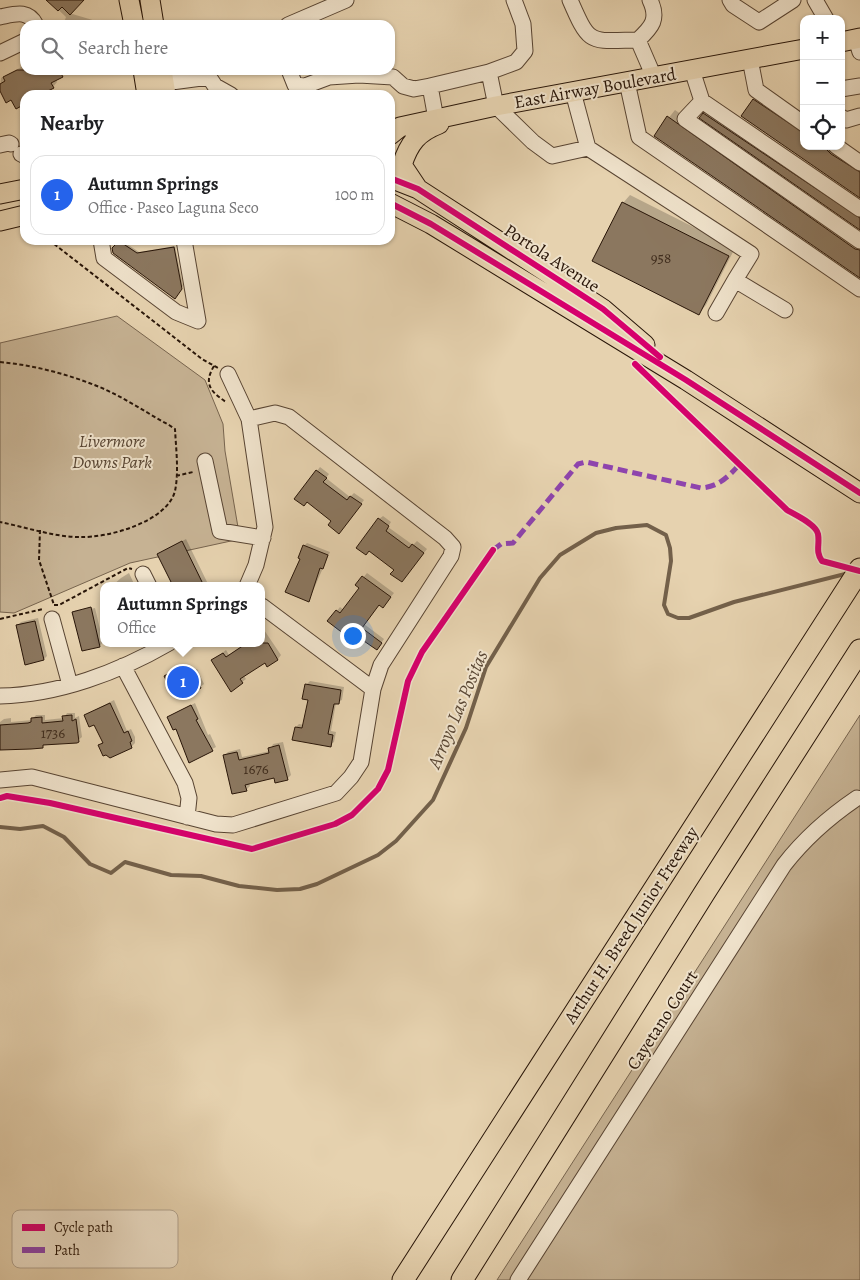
<!DOCTYPE html>
<meta charset="utf-8">
<style>
body{margin:0;font-family:Alegreya,serif;background:#f2f2f2;color:#202124}
.controls{position:absolute;right:15px;top:15px;display:grid;overflow:hidden;border-radius:10px;box-shadow:0 1px 4px #0004}
.controls button{width:45px;height:45px;display:grid;place-items:center;padding:0;border:0;border-bottom:1px solid #e0e0e0;background:#fff;color:#202124;font:25px sans-serif}
.you{position:absolute;left:352px;top:635px;width:18px;height:18px;margin:-12px;border:4px solid #fff;border-radius:50%;background:#1a73e8;box-shadow:0 0 0 8px #1a73e833}
.badge{display:grid;place-items:center;width:32px;height:32px;border-radius:50%;background:#2563eb;color:#fff;font-size:16px;font-weight:700}
.pin{position:absolute;translate:-50% -50%;border:2px solid #fff;box-shadow:0 1px 5px #0006}
.popup{position:absolute;left:100px;top:582px;width:165px;height:65px;box-sizing:border-box;display:grid;place-content:center;border-radius:10px;background:#fff;filter:drop-shadow(0 1px 4px #0005);font-size:16px;white-space:nowrap;color:#757577}
.popup b{font-size:19px;color:#202124}
.popup::after{content:'';position:absolute;left:50%;top:100%;margin-left:-10px;border:10px solid transparent;border-top-color:#fff}
.list{margin:0;padding:0;list-style:none}
h2{display:flex;justify-content:space-between;align-items:center;height:65px;margin:0;padding:0 20px;font-size:21px}
h2 small{font-size:16px;font-weight:400;color:#757577}
.list li{display:grid;grid-template-columns:32px 1fr auto;gap:15px;align-items:center;box-sizing:border-box;height:80px;margin:0 10px 10px;padding:0 10px;border:1px solid #e0e0e0;border-radius:15px}
.list b{display:block;font-size:19px;white-space:nowrap}
.list p{margin:0;font-size:16px;white-space:nowrap;color:#757577}
.list em{font-size:16px;font-style:normal;color:#757577}
.icon{flex:none;width:28px;height:28px;fill:none;stroke:currentColor;stroke-width:2;stroke-linecap:round;stroke-linejoin:round}
.map{position:relative;flex:none;width:860px;height:1280px;overflow:hidden}
.search{position:absolute;background:#fff;box-shadow:0 1px 4px #0004;left:20px;top:20px;width:375px;height:55px;display:flex;align-items:center;gap:12px;box-sizing:border-box;padding:0 18px;border-radius:15px;color:#757577;font-size:19px}
.panel{position:absolute;background:#fff;box-shadow:0 1px 4px #0004;left:20px;top:90px;width:375px;height:155px;border-radius:15px}
.map>svg:first-child{display:block}
</style>
<div class="map">
<svg width="860" height="1280" viewBox="0 0 860 1280">
<rect width="100%" height="100%" fill="#e6d2af"/>
<filter id="stains"><feTurbulence type="fractalNoise" baseFrequency=".004" numOctaves="4"/><feColorMatrix values="0 0 0 0 .2 0 0 0 0 .09 0 0 0 0 .02 0 0 0 .5 -.17"/></filter>
<radialGradient id="worn" r=".72"><stop offset=".6" stop-color="#630" stop-opacity="0"/><stop offset="1" stop-color="#630" stop-opacity=".3"/></radialGradient>
<!-- green -->
<path fill="#c6b293" stroke="#77644e" d="M117 316 205 380 223 424 225 451 240 539 130 563 14 613 0 612V343Z
M860 715V1280H497Z"/>
<!-- shadow -->
<path fill="#0003" d="M48 0H83L69 13 96 21 95 25H63L66 17Z
M25 65V70H66L67 72 56 80 57 82 53 87 38 95H25V102L11 98 0 89 1 78Z
M761 93 804 122V146H839L860 161V196L743 116Z
M711 107 860 209V228L701 117Z
M675 110 860 240V277L655 135Z
M630 195 735 248 706 305 699 313 623 203Z
M121 240 139 252 175 246 183 286 176 296 113 249Z
M320 467 329 474 326 478 350 497 354 493 364 500 343 529 333 521 317 471Z
M383 516 391 522 388 527 413 545 417 541 427 549 405 577 395 569 379 519Z
M186 539 209 586H175L159 554Z
M307 543 330 552 309 600 302 559 304 546Z
M129 573 135 586H112L121 578Z
M367 573 394 593 386 603 380 604 364 624 384 639 380 645 329 621 340 607 344 610 361 588 357 585Z
M95 608 103 642 100 646 74 612 76 610V612Z
M38 618 47 656 44 659 18 625 21 622Z
M262 627 281 655 278 659 268 665 265 661 243 675 246 679 242 682 212 661 226 650 229 655 247 643H262Z
M184 665 188 674 197 669 204 684 200 687 181 686 165 676Z
M310 681 344 687 342 700 336 703 331 731 336 732 334 742 330 745 296 727 299 724 304 725 309 699 306 685Z
M114 700 127 731 131 729 135 737V743L131 747 99 746 103 741 95 723 85 715Z
M195 703 208 735 210 734 216 747 190 761 176 727 168 717Z
M67 713H75V718L79 716 82 737 76 742 0 750V722L4 719 11 718V722L32 720 36 715H45V720L64 718Z
M283 742 291 775 287 779 275 777 249 783 250 786 246 790 224 756 228 752 240 749 242 757 270 751 273 744Z"/>
<g fill="none" stroke-linecap="round" stroke-linejoin="round">
<!-- stream -->
<path stroke="#73604a" stroke-width="4" d="M0 827 20 829 43 826 64 837 90 864 111 873 125 862 171 875 201 876 239 886 277 890 300 889 317 884 378 855 396 841 433 800 466 728 486 667 540 578 560 555 596 533 616 528 647 525 666 535 670 548 671 561 664 605 668 614 678 618H689L734 602 849 573"/>
</g>
<!-- building -->
<path fill="#8b775f" stroke="#281508" d="M46 0H84L70 15 62 7 58 11Z
M17 70H59L63 77 51 83 54 88 40 95H25V104L16 109 11 100 6 103 0 91V84L5 81 3 77Z
M753 99 804 133V146H823L831 154 860 172V198L741 116Z
M703 113 860 218V230L699 118Z
M667 116 855 249 860 250V278L654 136Z
M622 202 729 256 699 315 592 261Z
M119 241 137 253 174 247 182 289 175 299 113 253 112 248Z
M316 470 327 478 323 482 347 500 350 496 362 504 339 534 328 525 331 521 307 502 304 506 294 499Z
M378 518 389 526 386 531 409 548 412 544 424 553 402 582 390 574 394 570 369 551 366 555 356 548Z
M182 541 204 586H173L157 554Z
M303 545 328 555 323 569 320 568 309 602 285 592 300 559 298 558Z
M362 576 391 597 383 608 379 605 362 628 382 643 377 650 361 639 357 644 327 621 336 610 340 613 359 588 355 585Z
M91 607 100 647 82 651 72 612Z
M35 621 44 660 25 665 16 625Z
M247 643H268L278 660 267 667 265 663 240 679 243 683 231 692 211 660 223 653 226 657Z
M180 667 185 676 193 672 201 688 185 697 181 688 172 692 164 676Z
M305 684 341 690 339 704H334L328 734 333 735 331 747 292 740 295 727 302 728 308 700 302 699Z
M110 703 124 733 128 731 132 741 130 742 132 748 110 758 106 755 103 756 98 745 103 743 94 725 89 727 84 715Z
M191 705 198 719 196 720 213 751 189 763 176 729 173 730 167 717Z
M72 715V721L76 719 79 742 77 743 43 745V748L31 749 0 750V725L28 723 31 722V718L42 717V723L63 721 62 716Z
M279 745 288 780 275 783 274 778 245 785 247 791 232 794 223 755 237 752 239 760 269 753 268 748Z"/>
<g fill="none" stroke-linecap="round" stroke-linejoin="round">
<defs>
<path id="minor" d="M514 0 523 24 525 51 516 62 489 72 496 106 533 142 552 156 588 148 573 92
M570 0C590 46 589 41 638 40 652 27 659 19 650 0
M730 0 733 5 759 22 793 0
M815 0 826 19
M0 17C15 14 28 9 36 25
M288 25 346 0
M856 39 860 52
M638 40 654 77
M0 53 25 41
M750 59 756 90 804 124
M289 70 295 85 305 86 329 77 359 75 393 77 403 86 414 89 430 86 436 119
M692 70 702 101 860 209
M627 82 639 137 860 289
M164 83 209 77 215 86 231 95
M430 86 489 72
M841 89 860 86
M702 101 685 119 860 241
M841 117 846 120 860 116
M0 145 9 143 11 144
M836 146 860 163
M588 148 751 254 735 280 785 310
M21 154 25 156
M101 240 104 258 176 312 198 321 184 240
M716 313 735 280
M228 374 249 419 265 527 256 565 247 586
M249 419 275 413 289 417 445 538 453 547 451 556 381 665 373 689
M205 461 220 531 263 538
M143 574 149 586
M52 619 70 685
M123 666 185 783 189 798 187 817
M0 696C58 695 119 672 169 643
M0 780 32 777 216 824 233 825 336 793 351 777 361 762 373 689 262 606
M518 1280 784 865C805 838 829 817 857 798"/>
<path id="major" d="M129 0 134 25
M150 0 154 25
M841 42 860 38
M143 70 147 95
M162 70 166 95
M390 135 400 127 496 106 804 49
M390 178 418 189 577 292 603 309 645 345
M418 189 402 165C409 143 418 132 439 124
M0 194 25 189
M390 203 431 224 686 380 860 493
M0 221 25 215"/>
<path id="highway" d="M403 1280 860 569
M462 1280 705 892 860 650"/>
</defs>
<!-- minor casing -->
<use href="#minor" stroke="#584432" stroke-width="17"/>
<!-- major casing -->
<use href="#major" stroke="#281508" stroke-width="21"/>
<!-- highway casing -->
<use href="#highway" stroke="#281508" stroke-width="23"/>
<!-- path -->
<path stroke="#281508" stroke-width="2" stroke-dasharray="4 2.5" stroke-linecap="butt" d="M49 240 202 359 218 368
M0 362C33 365 67 374 97 386 122 396 145 412 169 425L175 429C176 449 179 472 175 491 167 522 108 538 80 537 54 537 25 527 0 522
M214 366C203 384 211 392 226 402
M176 476 193 472
M40 530 39 560 54 605
M54 605H59L128 568 132 569
M0 619 43 609"/>
<!-- minor -->
<use href="#minor" stroke="#efe2cb" stroke-width="15"/>
<!-- major -->
<use href="#major" stroke="#e6d2af" stroke-width="19"/>
<!-- highway -->
<use href="#highway" stroke="#e6d2af" stroke-width="21"/>
<!-- quiet -->
<path stroke="#8e44ad" stroke-width="5" stroke-dasharray="10 5" stroke-linecap="butt" d="M493 550 501 544 513 543 578 464 586 462 701 488C718 487 728 477 739 465"/>
<defs>
<path id="cycleway" d="M390 178 418 189 577 292 603 309 660 357
M390 203 431 224 686 380 860 493
M635 364 787 510C795 515 816 524 818 534 820 545 815 551 822 561L860 571
M0 798 7 796 50 803 252 849 335 824 352 815 378 789 388 770 408 681 422 652 493 550"/>
</defs>
<!-- cycleway casing -->
<use href="#cycleway" stroke="#efe2cb" stroke-width="9"/>
<!-- cycleway -->
<use href="#cycleway" stroke="#d6006c" stroke-width="6"/>
</g>
<g text-anchor="middle" stroke-width="4" stroke-linejoin="round" paint-order="stroke">
<!-- number labels -->
<g font-size="15" fill="#412e1e">
<text x="661" y="263">958</text>
<text x="53" y="738">1736</text>
<text x="256" y="774">1676</text>
</g>
<!-- street labels -->
<g font-size="18" fill="#281508" stroke="#efe2cb">
<text transform="translate(595 88) rotate(-10)" y="6">East Airway Boulevard</text>
<text transform="translate(552 258) rotate(33)" y="6">Portola Avenue</text>
<text transform="translate(631 925) rotate(-57)" y="6">Arthur H. Breed Junior Freeway</text>
<text transform="translate(662 1020) rotate(-57)" y="6">Cayetano Court</text>
</g>
<!-- park labels -->
<g font-size="18" font-style="italic" fill="#574432" stroke="#efe2cb">
<text x="112" y="447">Livermore<tspan x="112" dy="21">Downs Park</tspan></text>
</g>
<!-- water labels -->
<g font-size="19" font-style="italic" fill="#5a4734" stroke="#efe2cb">
<text transform="translate(457 709) rotate(-67)" y="7">Arroyo Las Positas</text>
</g>
</g>
<!-- legend -->
<rect x="12" y="1210" width="166" height="58" rx="8" fill="#efe2cb" stroke="#b3a490" stroke-width="1"/>
<rect x="22" y="1224" width="23" height="7" fill="#d6006c"/>
<rect x="22" y="1247" width="23" height="6" fill="#8e44ad"/>
<g font-size="14" fill="#281508">
<text x="54" y="1232">Cycle path</text>
<text x="54" y="1255">Path</text>
</g>
<rect width="100%" height="100%" filter="url(#stains)"/>
<rect width="100%" height="100%" fill="url(#worn)"/>
</svg>
<div class="controls">
<button>+</button>
<button>−</button>
<button><svg class="icon" aria-label="locate" viewBox="0 0 24 24"><circle cx="12" cy="12" r="6"/><path d="M12 2v4M12 18v4M2 12h4M18 12h4"/></svg></button>
</div>
<div class="you"></div>
<div class="pin badge" style="left:183px;top:682px">1</div>
<div class="popup"><b>Autumn Springs</b>Office</div>
<div class="search"><svg class="icon" aria-label="search" viewBox="0 0 24 24"><circle cx="10" cy="10" r="6"/><path d="M15 15l6 6"/></svg>Search here</div>
<section class="panel">
<h2>Nearby<small></small></h2>
<ul class="list">
<li><span class="badge">1</span><div><b>Autumn Springs</b><p>Office · Paseo Laguna Seco</p></div><em>100 m</em></li>
</ul>
</section>
</div>
